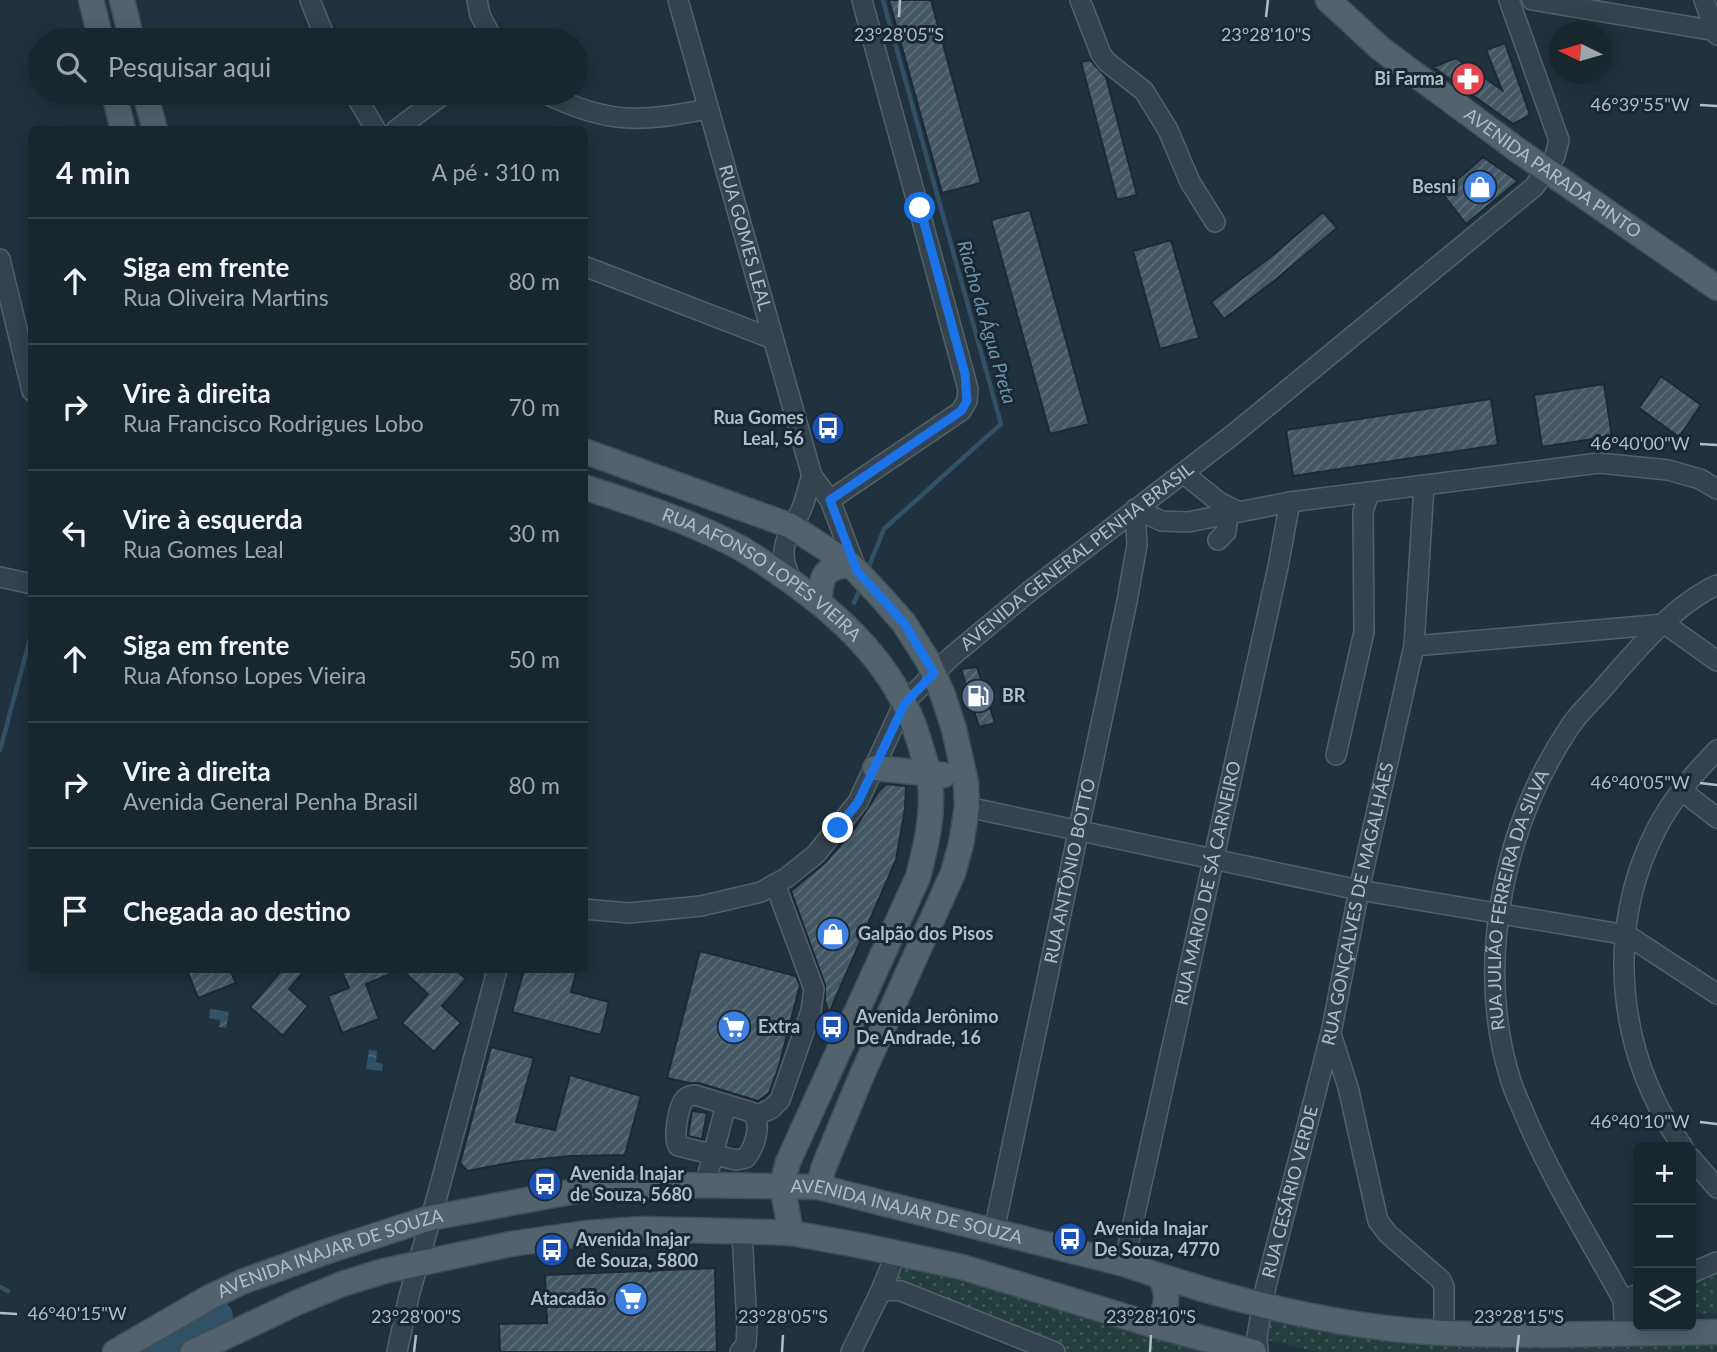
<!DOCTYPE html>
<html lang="pt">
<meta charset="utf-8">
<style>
body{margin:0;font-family:Lato,sans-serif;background:#25323a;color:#f1f3f6}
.controls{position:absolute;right:21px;bottom:21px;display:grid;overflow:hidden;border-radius:10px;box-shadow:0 4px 18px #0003}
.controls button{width:63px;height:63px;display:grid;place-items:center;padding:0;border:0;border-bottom:2px solid #36434a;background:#18262e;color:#f1f3f6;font:35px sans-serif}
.compass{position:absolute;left:1549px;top:21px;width:63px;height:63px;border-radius:50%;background:#18262e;box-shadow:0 4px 18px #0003;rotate:275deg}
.stop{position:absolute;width:21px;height:21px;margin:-16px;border:5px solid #1a73e8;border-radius:50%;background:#fff}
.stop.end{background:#1a73e8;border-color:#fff;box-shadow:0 2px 7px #0008}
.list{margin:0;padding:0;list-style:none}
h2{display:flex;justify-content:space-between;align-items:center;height:91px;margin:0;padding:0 28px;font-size:30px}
h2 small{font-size:23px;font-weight:400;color:#9fa5aa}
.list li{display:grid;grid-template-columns:46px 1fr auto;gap:21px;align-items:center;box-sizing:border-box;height:126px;padding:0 28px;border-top:2px solid #36434a}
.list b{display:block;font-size:26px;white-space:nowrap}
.list p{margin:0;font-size:23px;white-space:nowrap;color:#9fa5aa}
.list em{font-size:23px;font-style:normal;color:#9fa5aa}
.icon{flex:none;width:38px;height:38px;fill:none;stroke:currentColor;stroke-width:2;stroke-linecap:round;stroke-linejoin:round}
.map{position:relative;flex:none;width:1717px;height:1352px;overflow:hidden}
.search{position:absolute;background:#18262e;box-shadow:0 4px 18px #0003;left:28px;top:28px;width:560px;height:77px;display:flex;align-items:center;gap:18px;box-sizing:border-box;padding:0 24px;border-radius:38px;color:#9fa5aa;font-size:26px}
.panel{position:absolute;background:#18262e;box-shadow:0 4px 18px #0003;left:28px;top:126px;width:560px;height:847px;border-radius:10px}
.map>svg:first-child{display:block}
</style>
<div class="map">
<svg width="1717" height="1352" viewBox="0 0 1717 1352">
<defs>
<pattern id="park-dots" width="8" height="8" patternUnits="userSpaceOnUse" patternTransform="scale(1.75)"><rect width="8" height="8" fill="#223f3d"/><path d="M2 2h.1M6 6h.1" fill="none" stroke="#405958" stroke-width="1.8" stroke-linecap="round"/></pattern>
<pattern id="water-waves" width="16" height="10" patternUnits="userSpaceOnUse" patternTransform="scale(1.75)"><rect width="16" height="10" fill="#315167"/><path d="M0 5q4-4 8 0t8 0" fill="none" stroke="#4c687b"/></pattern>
<pattern id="building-hatch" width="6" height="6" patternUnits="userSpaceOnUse" patternTransform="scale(1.75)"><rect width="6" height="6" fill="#435864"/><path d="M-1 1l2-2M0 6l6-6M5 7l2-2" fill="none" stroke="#5c6e79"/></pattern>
</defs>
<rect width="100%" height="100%" fill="#20323e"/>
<!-- park -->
<path fill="url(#park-dots)" d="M898 1258 1208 1352H1068L974 1313 962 1324C932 1317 913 1306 894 1281Z
M1717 1275V1314L1691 1313V1285Z
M1271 1320 1325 1330 1717 1335V1352H1317L1268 1340 1265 1337 1267 1323Z"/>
<!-- water -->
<path fill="url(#water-waves)" d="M210 1009 229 1012 226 1028 219 1027 220 1020 209 1018Z
M369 1050 377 1051 376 1062 383 1064 382 1071 366 1069Z"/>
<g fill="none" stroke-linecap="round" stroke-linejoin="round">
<!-- stream -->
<path stroke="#315167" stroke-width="4.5" d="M867 571 884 529 1001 424 883 0
M854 603 861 586
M0 750 30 639
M0 1287 8 1291"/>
<!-- river -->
<path stroke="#315167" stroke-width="28" d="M149 1352 219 1316"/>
</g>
<!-- building -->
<path fill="url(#building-hatch)" stroke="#1b2a34" stroke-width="2" d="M889 0H931L981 183 942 193Z
M1505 43 1530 115 1513 124 1433 67 1456 58 1502 90 1486 50Z
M1090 60 1106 77 1137 195 1117 200 1081 62Z
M1483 157 1518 181 1466 224 1442 193Z
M1030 210 1089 424 1050 434 991 220Z
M1323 212 1337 228 1274 281 1224 319 1211 302 1273 255Z
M1171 240 1199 338 1160 349 1133 251Z
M1661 376 1701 405 1679 437 1639 408Z
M1604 384 1612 436 1542 447 1534 395Z
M1491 399 1498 445 1293 476 1286 430Z
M977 667 995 723 979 727 961 669Z
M886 784 906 786 905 809 896 860 829 1013 825 1001V985L791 891 826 862 855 828 879 791Z
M700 951 796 976 800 985 779 1066 769 1093 758 1101 699 1083H689L667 1078Z
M187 970H230L236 983 198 998Z
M282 970H305L289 989 308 1006 283 1036 250 1007Z
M341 970H400L366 984 379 1019 342 1033 328 996 349 988Z
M402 970H456L466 979 442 1006 461 1023 434 1052 402 1023 428 994Z
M524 970H577L571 992 609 1002 601 1035 512 1012Z
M491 1047 534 1058 516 1122 555 1130 570 1075 641 1096 625 1155 570 1156 514 1162 467 1171 460 1163Z
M692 1111 707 1113 702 1139 688 1136Z
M715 1268 717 1352H500L499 1324 547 1323 545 1275Z"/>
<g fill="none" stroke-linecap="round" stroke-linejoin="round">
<defs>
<g id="minor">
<path d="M310 0 326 40"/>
<path d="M477 0 480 15 493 40"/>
<path id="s1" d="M678 0 812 476 830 500 857 571"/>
<path d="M1080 0 1101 54 1107 62 1144 91 1168 130 1190 182 1215 222"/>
<path d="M1532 0 1716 31"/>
<path d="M1704 0 1717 35"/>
<path d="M354 93 376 130"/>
<path d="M544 93C609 125 640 122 708 109"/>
<path d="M396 130 445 93"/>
<path d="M0 259 32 391"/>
<path d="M584 266 773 339"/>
<path d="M1183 473 1219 502 1239 512"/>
<path d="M830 500 961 411 967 401 968 389 862 0"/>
<path d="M1218 540 1226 532 1228 515"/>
<path d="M0 577 32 584"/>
<path d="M792 582C775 546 788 539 802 508 806 498 808 486 812 476"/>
<path d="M1414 646 1665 624 1717 661"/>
<path d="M1336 755 1364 632 1363 512 1369 492"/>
<path d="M1681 790 1717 818"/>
<path d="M967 807 1359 890 1627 935 1717 994"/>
<path id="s2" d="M584 909 629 913 701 906 761 892 786 878 816 854 858 802 904 703 951 657 1030 591 1235 433 1534 187 1555 156 1559 140 1509 0"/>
<path d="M1331 1034 1348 1087 1378 1221 1388 1234 1441 1280 1444 1287V1333"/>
<path d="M695 1095 751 1112C763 1123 755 1146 746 1158L736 1160 678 1146C673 1138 678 1108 684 1100 688 1095 690 1096 695 1095Z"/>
<path d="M755 1116 771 1109 780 1100 811 1011 814 989 775 884"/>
<path d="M1683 1147C1617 1056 1604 931 1656 830 1671 800 1694 774 1717 750"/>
<path d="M1691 1158 1717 1188"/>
<path d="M705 1185 726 1105"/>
<path id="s3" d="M994 1231 1127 601 1137 545 1135 509 1162 521 1188 522 1290 502 1599 463 1668 470 1700 479 1717 489"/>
<path id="s4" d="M1124 1264 1278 567 1290 502"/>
<path d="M1691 1273 1717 1262"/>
<path d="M879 1295 887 1290 901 1291 1055 1352"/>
<path id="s5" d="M1623 1300C1590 1240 1553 1181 1526 1118 1521 1105 1514 1092 1510 1078 1475 963 1503 827 1569 728 1577 715 1590 703 1600 692 1631 656 1673 605 1717 585"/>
<path d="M1625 1333 1623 1300 1638 1294"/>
<path d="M397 1352 409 1296 441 1182 497 970"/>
<path d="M740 1352 746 1345 747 1327 742 1231"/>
<path d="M851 1352 879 1295 896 1254"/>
<path id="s6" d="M1258 1352 1257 1336 1266 1286 1331 1033 1359 890 1414 646 1424 485"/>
</g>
<g id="major">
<path d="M91 0 101 40"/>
<path d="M122 0 132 40"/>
<path id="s7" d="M1328 0 1381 49 1519 151 1717 288"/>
<path d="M114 93 123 130"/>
<path d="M145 93 155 130"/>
<path d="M584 451 791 526 851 565 882 598 904 623 928 661 943 695 954 729 966 783 967 807 961 844 953 873 861 1077 823 1169 819 1187"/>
<path id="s8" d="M584 487C633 503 683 519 729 542 752 553 771 568 792 582 853 626 903 677 922 751 925 761 929 772 930 782 934 814 926 846 918 877L788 1162 782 1185 791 1233"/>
<path d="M820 602C820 577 824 566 851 565"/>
<path d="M875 768 944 775"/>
<path d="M1153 1325C1169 1312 1169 1294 1160 1276"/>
<path id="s9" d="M115 1352 210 1297 244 1281 325 1252 430 1218 587 1189 705 1185 819 1187 1124 1264C1223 1298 1341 1329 1446 1333 1536 1337 1627 1333 1717 1332"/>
<path d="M193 1352 296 1303 342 1284 384 1271 511 1244 587 1233 642 1229 767 1232 791 1233 858 1245 962 1267 1153 1325 1254 1352"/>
</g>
</defs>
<!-- minor casing -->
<use href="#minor" stroke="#52616b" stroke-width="22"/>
<!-- major casing -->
<use href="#major" stroke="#404f59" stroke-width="27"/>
<!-- minor -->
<use href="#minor" stroke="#34434e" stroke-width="19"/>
<!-- major -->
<use href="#major" stroke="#52636e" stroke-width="24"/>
</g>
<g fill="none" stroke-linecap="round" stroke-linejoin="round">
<!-- route -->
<path stroke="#1a73e8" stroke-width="9" d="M838 828 858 802 905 703 934 673 904 623 857 571 830 500 961 411 967 401 965 374 920 208"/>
</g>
<!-- ticks -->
<path fill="none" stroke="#afbec9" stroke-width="2.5" d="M899 17 900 0M1266 17 1268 0M1700 105 1717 106M1700 444 1717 445M1700 783 1717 785M1700 1122 1717 1124M0 1313 17 1314M414 1352 416 1335M782 1352 783 1335M1150 1352 1151 1335M1517 1352 1519 1335"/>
<!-- icons -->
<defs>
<symbol id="pharmacy-disc" viewBox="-11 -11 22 22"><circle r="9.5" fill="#e0444e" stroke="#192832"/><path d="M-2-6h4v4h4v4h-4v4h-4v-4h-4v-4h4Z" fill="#fff"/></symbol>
<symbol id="shop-disc" viewBox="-11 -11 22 22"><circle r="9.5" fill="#3f7fe0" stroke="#192832"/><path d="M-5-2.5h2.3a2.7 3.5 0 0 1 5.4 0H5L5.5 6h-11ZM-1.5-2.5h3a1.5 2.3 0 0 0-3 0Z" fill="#fff"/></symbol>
<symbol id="bus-disc" viewBox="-11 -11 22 22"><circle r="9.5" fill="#1a4fb4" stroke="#192832"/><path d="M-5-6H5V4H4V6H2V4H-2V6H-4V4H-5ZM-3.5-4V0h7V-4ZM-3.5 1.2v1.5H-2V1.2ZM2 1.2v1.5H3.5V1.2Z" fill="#fff"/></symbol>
<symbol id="fuel-disc" viewBox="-11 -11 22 22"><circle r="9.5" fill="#5c6f8a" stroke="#192832"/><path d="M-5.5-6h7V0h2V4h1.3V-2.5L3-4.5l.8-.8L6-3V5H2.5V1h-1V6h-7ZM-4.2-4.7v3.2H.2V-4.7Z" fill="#fff"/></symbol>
<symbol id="supermarket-disc" viewBox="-11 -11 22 22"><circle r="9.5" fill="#3f7fe0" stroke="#192832"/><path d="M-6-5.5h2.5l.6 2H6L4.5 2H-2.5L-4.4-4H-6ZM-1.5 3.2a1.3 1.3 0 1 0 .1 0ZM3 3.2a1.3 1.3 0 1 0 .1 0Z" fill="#fff"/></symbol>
</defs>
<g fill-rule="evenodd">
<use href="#pharmacy-disc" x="1449" y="60" width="38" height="38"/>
<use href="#shop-disc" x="1461" y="168" width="38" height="38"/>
<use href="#bus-disc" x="809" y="409" width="38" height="38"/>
<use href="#fuel-disc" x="959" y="677" width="38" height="38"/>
<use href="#shop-disc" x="814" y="915" width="38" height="38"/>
<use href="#supermarket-disc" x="715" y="1008" width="38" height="38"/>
<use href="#bus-disc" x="813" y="1008" width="38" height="38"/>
<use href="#bus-disc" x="526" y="1165" width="38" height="38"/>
<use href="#bus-disc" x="1051" y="1220" width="38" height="38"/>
<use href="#bus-disc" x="533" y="1231" width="38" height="38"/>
<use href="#supermarket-disc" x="612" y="1280" width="38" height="38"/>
</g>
<g text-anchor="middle" stroke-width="6" stroke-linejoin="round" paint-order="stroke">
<!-- poi labels -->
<g font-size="18" font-weight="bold" fill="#afbec9" stroke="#192832" text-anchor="start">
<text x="1444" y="85" text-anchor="end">Bi Farma</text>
<text x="1456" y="193" text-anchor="end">Besni</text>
<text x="804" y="424" text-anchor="end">Rua Gomes<tspan x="804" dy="21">Leal, 56</tspan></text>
<text x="1002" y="702">BR</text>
<text x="858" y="940">Galpão dos Pisos</text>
<text x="856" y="1023">Avenida Jerônimo<tspan x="856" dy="21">De Andrade, 16</tspan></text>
<text x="758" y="1033">Extra</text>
<text x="570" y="1180">Avenida Inajar<tspan x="570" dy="21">de Souza, 5680</tspan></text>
<text x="1094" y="1235">Avenida Inajar<tspan x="1094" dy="21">De Souza, 4770</tspan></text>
<text x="576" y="1246">Avenida Inajar<tspan x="576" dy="21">de Souza, 5800</tspan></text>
<text x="606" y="1305" text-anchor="end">Atacadão</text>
</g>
<!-- street labels -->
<g font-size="18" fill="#afbec9" stroke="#192832">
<text dy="6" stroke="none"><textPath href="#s7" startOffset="284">AVENIDA PARADA PINTO</textPath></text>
<text dy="6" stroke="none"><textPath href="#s1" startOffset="247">RUA GOMES LEAL</textPath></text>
<text dy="6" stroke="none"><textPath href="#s2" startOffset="649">AVENIDA GENERAL PENHA BRASIL</textPath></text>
<text dy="6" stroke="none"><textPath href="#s8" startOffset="200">RUA AFONSO LOPES VIEIRA</textPath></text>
<text dy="6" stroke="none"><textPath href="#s3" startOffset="368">RUA ANTÔNIO BOTTO</textPath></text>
<text dy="6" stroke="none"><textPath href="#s4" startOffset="390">RUA MARIO DE SÁ CARNEIRO</textPath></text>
<text dy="6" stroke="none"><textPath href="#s5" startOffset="432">RUA JULIÃO FERREIRA DA SILVA</textPath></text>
<text dy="6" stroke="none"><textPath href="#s6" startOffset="460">RUA GONÇALVES DE MAGALHÃES</textPath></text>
<text dy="6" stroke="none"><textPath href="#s6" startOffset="164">RUA CESÁRIO VERDE</textPath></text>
<text dy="6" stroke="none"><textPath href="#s9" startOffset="826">AVENIDA INAJAR DE SOUZA</textPath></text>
<text dy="6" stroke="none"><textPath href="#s9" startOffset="238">AVENIDA INAJAR DE SOUZA</textPath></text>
</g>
<!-- water labels -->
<g font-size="19" font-style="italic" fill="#6c96b0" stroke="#192832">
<text transform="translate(987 322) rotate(74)" y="7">Riacho da Água Preta</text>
</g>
</g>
<g font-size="18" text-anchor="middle" fill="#afbec9" stroke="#192832" stroke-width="6" stroke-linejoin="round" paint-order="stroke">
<text x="899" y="41">23°28'05"S</text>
<text x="1266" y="41">23°28'10"S</text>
<text x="1640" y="111">46°39'55"W</text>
<text x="1640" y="450">46°40'00"W</text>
<text x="1640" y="789">46°40'05"W</text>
<text x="1640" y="1128">46°40'10"W</text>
<text x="77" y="1320">46°40'15"W</text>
<text x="416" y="1323">23°28'00"S</text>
<text x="783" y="1323">23°28'05"S</text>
<text x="1151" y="1323">23°28'10"S</text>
<text x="1519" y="1323">23°28'15"S</text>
</g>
</svg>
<div class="controls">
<button>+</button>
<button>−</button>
<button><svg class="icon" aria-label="layers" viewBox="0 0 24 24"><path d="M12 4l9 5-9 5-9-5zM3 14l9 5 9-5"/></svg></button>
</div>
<svg class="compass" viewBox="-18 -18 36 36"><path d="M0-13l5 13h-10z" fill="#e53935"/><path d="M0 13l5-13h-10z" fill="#9fa5aa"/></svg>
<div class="stop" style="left:920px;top:208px"></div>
<div class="stop end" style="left:838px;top:828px"></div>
<div class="search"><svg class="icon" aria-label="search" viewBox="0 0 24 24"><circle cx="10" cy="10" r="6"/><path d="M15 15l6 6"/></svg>Pesquisar aqui</div>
<section class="panel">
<h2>4 min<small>A pé · 310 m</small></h2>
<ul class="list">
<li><svg class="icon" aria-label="ahead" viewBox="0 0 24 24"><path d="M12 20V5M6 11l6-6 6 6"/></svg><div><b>Siga em frente</b><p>Rua Oliveira Martins</p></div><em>80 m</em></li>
<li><svg class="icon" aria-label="right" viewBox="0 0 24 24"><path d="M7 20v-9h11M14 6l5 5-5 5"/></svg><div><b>Vire à direita</b><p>Rua Francisco Rodrigues Lobo</p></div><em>70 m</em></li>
<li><svg class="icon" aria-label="left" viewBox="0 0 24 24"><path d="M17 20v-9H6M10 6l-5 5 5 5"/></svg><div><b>Vire à esquerda</b><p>Rua Gomes Leal</p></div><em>30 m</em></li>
<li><svg class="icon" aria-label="ahead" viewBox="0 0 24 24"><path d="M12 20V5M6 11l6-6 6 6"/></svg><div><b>Siga em frente</b><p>Rua Afonso Lopes Vieira</p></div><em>50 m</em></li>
<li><svg class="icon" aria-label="right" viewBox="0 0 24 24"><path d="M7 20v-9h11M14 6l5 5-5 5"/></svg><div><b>Vire à direita</b><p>Avenida General Penha Brasil</p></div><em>80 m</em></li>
<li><svg class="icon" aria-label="arrive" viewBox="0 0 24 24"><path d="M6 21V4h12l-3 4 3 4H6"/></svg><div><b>Chegada ao destino</b></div></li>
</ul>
</section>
</div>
